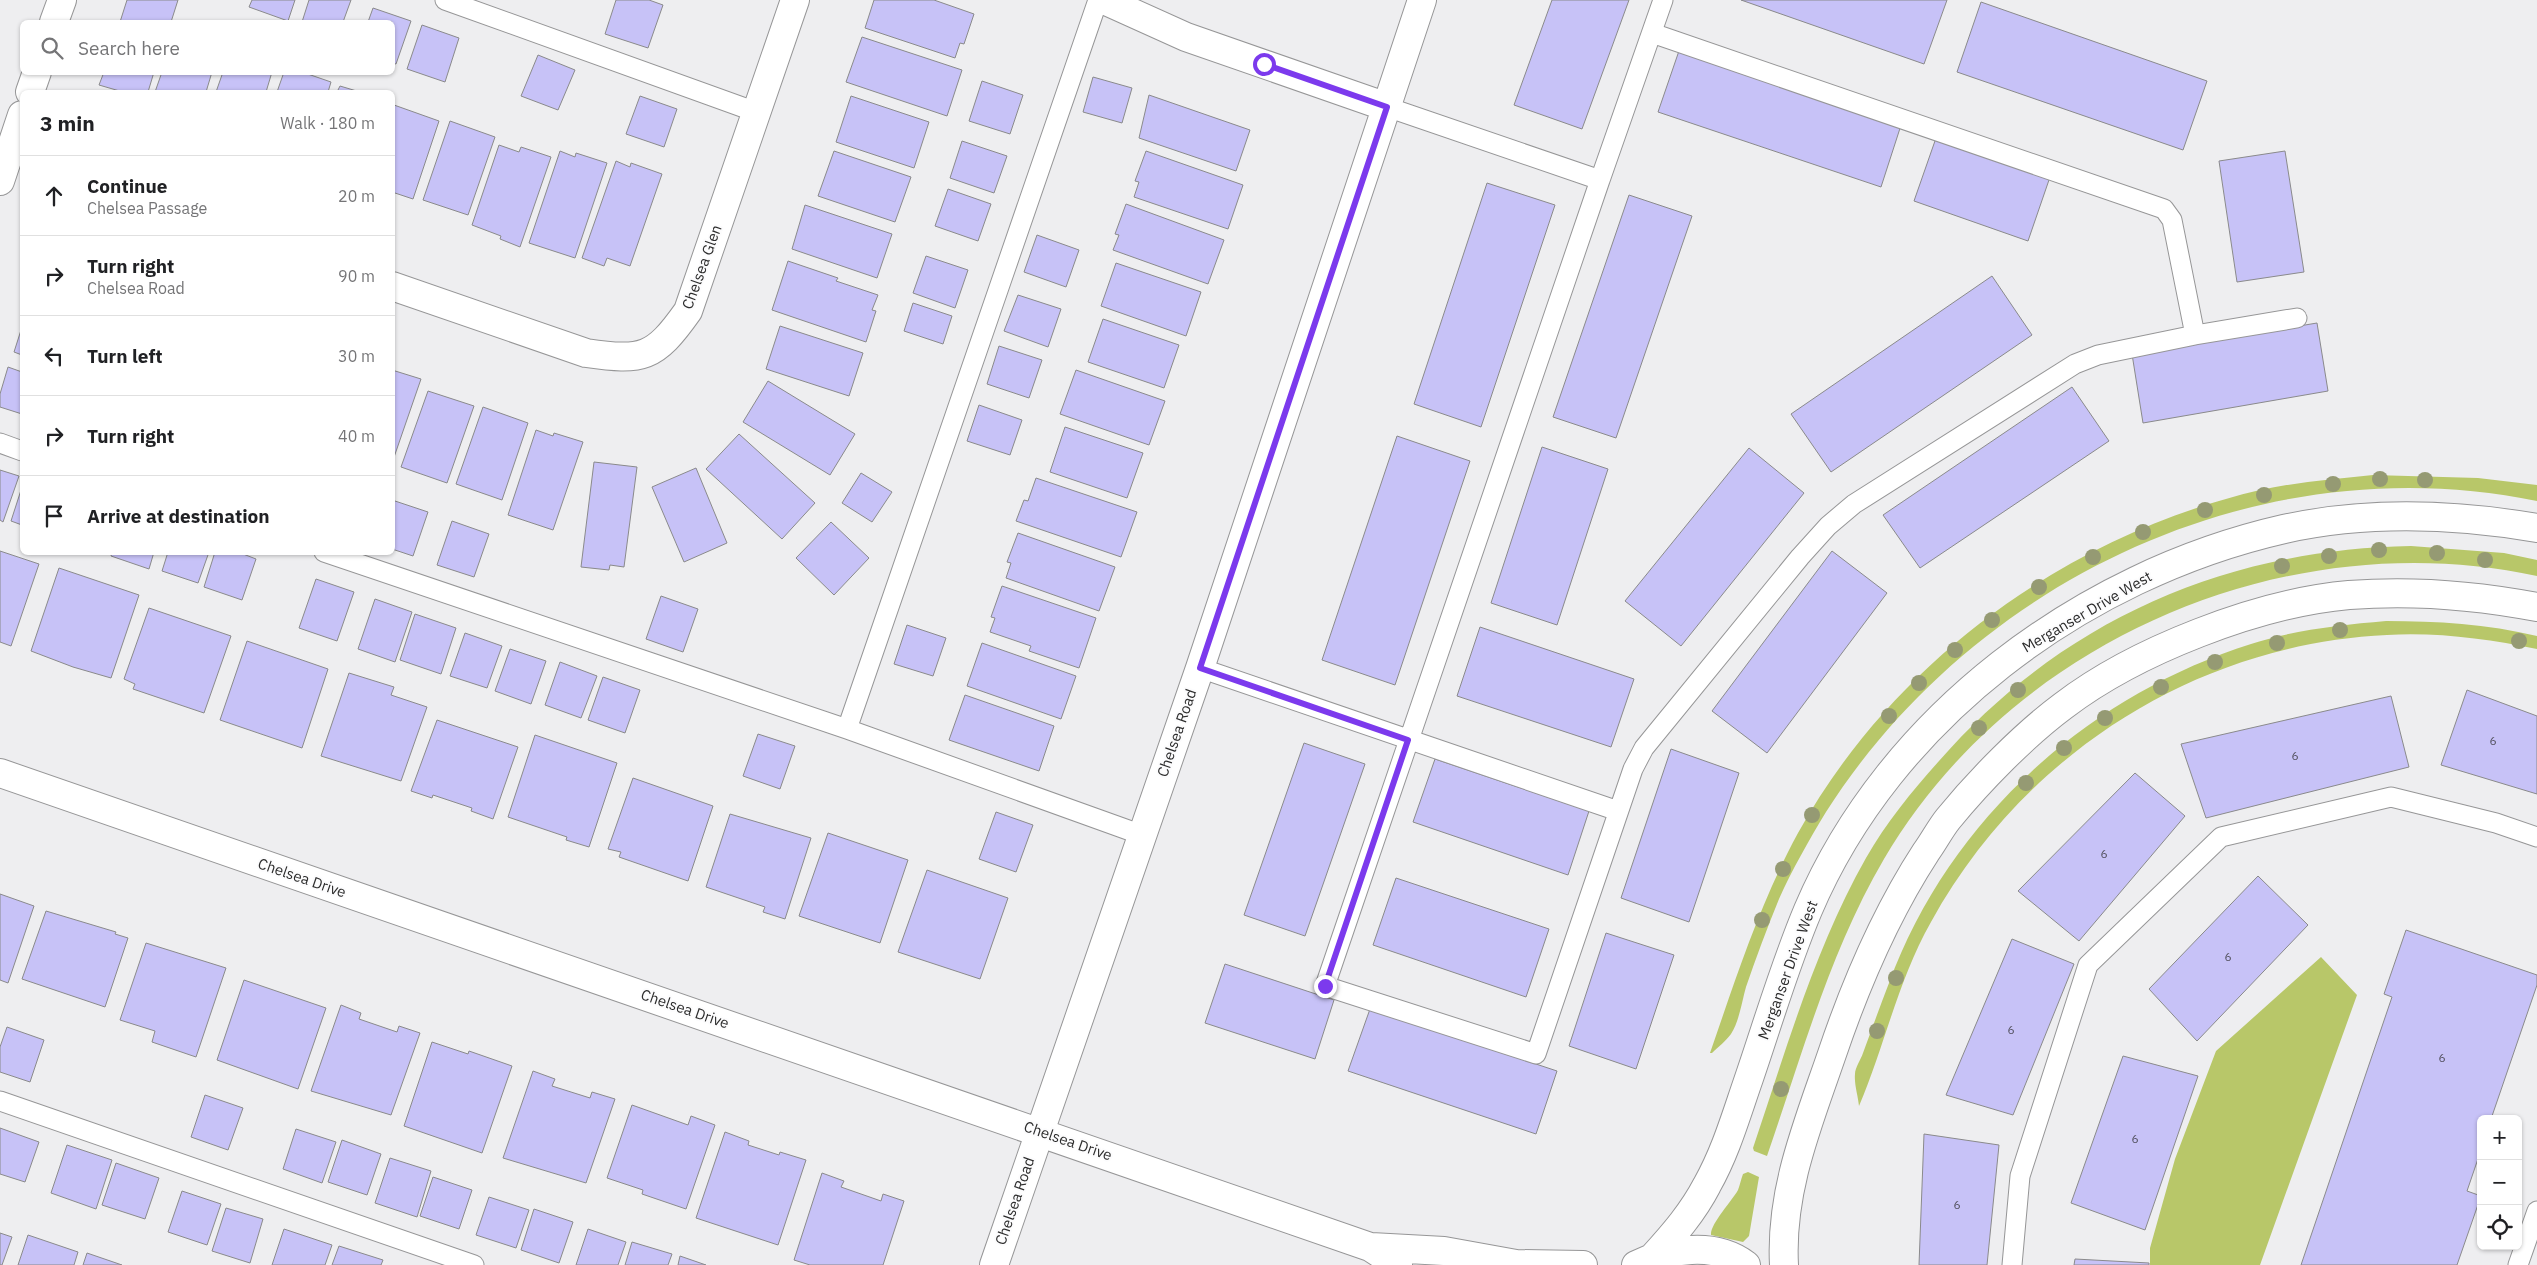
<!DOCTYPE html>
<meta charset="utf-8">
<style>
body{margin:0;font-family:"IBM Plex Sans",sans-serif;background:#f2f2f2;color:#202124}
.controls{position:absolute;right:15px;bottom:15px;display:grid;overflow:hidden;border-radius:8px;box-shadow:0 1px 4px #0004}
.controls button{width:45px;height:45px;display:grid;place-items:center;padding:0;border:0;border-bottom:1px solid #e0e0e0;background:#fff;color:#202124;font:25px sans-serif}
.stop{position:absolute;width:15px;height:15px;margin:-11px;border:4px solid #7c3aed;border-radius:50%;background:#fff}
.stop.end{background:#7c3aed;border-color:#fff;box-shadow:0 1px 5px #0008}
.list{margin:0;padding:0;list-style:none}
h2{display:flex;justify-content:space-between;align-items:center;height:65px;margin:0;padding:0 20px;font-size:21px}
h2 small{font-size:16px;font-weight:400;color:#757577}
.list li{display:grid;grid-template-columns:32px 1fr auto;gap:15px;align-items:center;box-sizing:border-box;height:80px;padding:0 20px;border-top:1px solid #e0e0e0}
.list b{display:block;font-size:19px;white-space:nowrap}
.list p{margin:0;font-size:16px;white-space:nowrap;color:#757577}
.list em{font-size:16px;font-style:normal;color:#757577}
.icon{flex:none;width:28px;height:28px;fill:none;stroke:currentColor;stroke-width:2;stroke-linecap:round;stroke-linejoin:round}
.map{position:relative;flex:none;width:2537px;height:1265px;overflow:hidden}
.search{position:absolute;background:#fff;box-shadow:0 1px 4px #0004;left:20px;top:20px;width:375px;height:55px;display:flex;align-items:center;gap:12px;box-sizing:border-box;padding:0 18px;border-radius:8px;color:#757577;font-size:19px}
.panel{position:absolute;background:#fff;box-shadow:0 1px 4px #0004;left:20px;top:90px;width:375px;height:465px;border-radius:8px}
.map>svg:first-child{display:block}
</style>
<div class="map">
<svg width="2537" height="1265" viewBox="0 0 2537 1265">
<rect width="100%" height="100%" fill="#eeeef0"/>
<!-- green -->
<path fill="#b8c769" d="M2373 475 2478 478 2537 485V501C2262 444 1975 578 1826 812 1809 840 1792 870 1779 899 1767 928 1756 958 1746 987 1742 1001 1739 1022 1731 1034 1726 1041 1718 1047 1712 1053H1710C1736 978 1760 903 1798 833 1894 660 2068 535 2260 490 2297 482 2336 479 2373 475Z
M2411 546 2504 553 2537 560V576C2289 522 2013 639 1884 859 1830 951 1802 1055 1767 1156L1754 1151 1753 1148C1786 1050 1815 948 1866 858 1886 823 1912 791 1939 761 2061 621 2226 549 2411 546Z
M2386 621C2437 621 2487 624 2537 636V649C2488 639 2437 632 2387 635 2195 644 2023 755 1931 922 1898 980 1885 1045 1859 1106 1858 1096 1854 1084 1855 1074 1855 1068 1861 1059 1863 1053 1872 1029 1880 1006 1889 983 1948 821 2087 696 2251 644 2294 630 2340 625 2386 621Z
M2321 957 2357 995 2260 1265H2150V1248L2175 1159 2216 1051Z
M1748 1172 1759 1177 1749 1236 1743 1242 1711 1235C1710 1224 1732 1201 1738 1190 1740 1185 1741 1179 1743 1174Z"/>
<!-- building -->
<path fill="#c7c2f7" stroke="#8a8a8b" d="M127 0H178L171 22H120Z
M252 0H295L288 21 249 7Z
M309 0H351L343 22H302Z
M616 0H649L663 5 648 48 605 34Z
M874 0H934L974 14 964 44 960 43 955 58 865 28Z
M1552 0H1629L1582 129 1514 105Z
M1741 0H1947L1924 64Z
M1981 2 2207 81 2183 150 1957 72Z
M373 8 411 21 396 64 392 63V22H368Z
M422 25 459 38 445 82 407 69Z
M862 37 962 70 947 116 846 82Z
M1681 45 1903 119 1881 187 1658 112Z
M538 55 575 70 558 110 521 96Z
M104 72H154L148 92H123L99 85Z
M162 72H212L206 92H155Z
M223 72H272L266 92H216Z
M284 72H302L331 82 328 92H277Z
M1093 77 1132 88 1122 123 1083 112Z
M982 81 1023 95 1010 134 969 121Z
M340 86 360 92H337Z
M1149 95 1250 130 1236 171 1139 138Z
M640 96 677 109 664 147 626 134Z
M851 96 929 122 914 168 836 142Z
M394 105 439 121 413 199 392 192Z
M450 121 495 137 468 215 423 200Z
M1936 138 2050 177 2028 241 1914 201Z
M962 141 1007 156 994 193 950 178Z
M499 145 519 152 521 147 551 157 520 247 500 239 501 236 472 225Z
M560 151 575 157 576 153 607 163 575 258 529 243Z
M834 151 911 177 895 222 818 196Z
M1146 151 1243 185 1228 229 1134 197 1139 182 1135 181Z
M2285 151 2304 272 2237 282 2219 161Z
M616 161 630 167 631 163 662 174 630 266 607 258 604 266 582 258Z
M1487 183 1555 205 1481 427 1414 404Z
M948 189 991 204 978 241 935 226Z
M1629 195 1692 216 1616 438 1553 417Z
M1126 204 1224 240 1208 284 1113 250 1119 235 1115 234Z
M805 205 892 234 877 278 792 249Z
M1037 235 1079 250 1066 287 1024 272Z
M926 256 968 270 955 308 913 293Z
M788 261 838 278 836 281 878 295 872 310 876 311 866 342 772 310Z
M1116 263 1201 292 1186 336 1101 306Z
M1992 276 2032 335 1831 472 1791 414Z
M1018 295 1061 309 1048 347 1004 331Z
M913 303 952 316 943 344 904 331Z
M1103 319 1179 345 1164 388 1088 362Z
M2317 323 2328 391 2143 423 2132 354Z
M780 326 863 353 849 396 766 369Z
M22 327V355L14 352Z
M999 346 1042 360 1029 398 987 384Z
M8 367 22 372V414L0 407V394Z
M392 370 421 379 392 463Z
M1076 370 1165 401 1149 445 1060 414Z
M768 381 855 434 830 475 743 422Z
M2072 387 2109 441 1920 568 1883 515Z
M428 391 474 406 447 483 401 467Z
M979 405 1022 420 1010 455 967 441Z
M483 407 528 423 502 500 456 484Z
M1065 427 1143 453 1127 498 1050 472Z
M536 430 553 436 554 433 583 442 553 530 508 515Z
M739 434 815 503 782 539 706 469Z
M1397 436 1470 461 1395 685 1322 660Z
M1542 447 1608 469 1557 625 1491 603Z
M1749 448 1804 493 1681 646 1625 601Z
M594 462 637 467 624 567 610 565 609 570 581 567Z
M696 468 727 543 684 562 652 487Z
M0 470 19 476 3 522 0 520Z
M861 473 892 492 872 522 842 503Z
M1036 478 1137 512 1121 557 1016 521 1024 500 1028 501Z
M22 487V525L11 521Z
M392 500 428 512 413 556 392 549Z
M452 521 489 534 474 577 437 565Z
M831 522 869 558 834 595 796 558Z
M1018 533 1115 567 1099 611 1006 578 1011 563 1007 562Z
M0 551 39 564 11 646 0 642Z
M1832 551 1887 593 1767 753 1712 711Z
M112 552H154L149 569 111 556Z
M168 552H209L198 583 162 571Z
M215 552H238L256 559 242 600 204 587Z
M59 568 139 595 111 678 73 667 31 651Z
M316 579 354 592 337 641 299 628Z
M1002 586 1096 618 1079 668 1029 651 1031 646 990 632 995 618 991 617Z
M661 596 698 609 683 652 646 639Z
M375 599 412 612 395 662 358 649Z
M149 608 231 636 204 713 133 689 135 684 124 679Z
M415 614 456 628 441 674 400 660Z
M907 625 946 638 933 676 894 664Z
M1480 627 1634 679 1611 747 1457 696Z
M465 633 502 646 487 688 450 676Z
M247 641 328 669 302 748 220 720Z
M982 643 1076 676 1061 719 967 686Z
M510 649 546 661 531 704 495 691Z
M560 662 597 676 581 718 545 705Z
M349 673 394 687 391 695 427 707 401 781 321 756Z
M603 677 640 690 625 733 588 720Z
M2467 690 2537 716V794L2441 765Z
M965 695 1054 726 1039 771 949 740Z
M2391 696 2409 767 2206 818 2181 744Z
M437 720 518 747 493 819 471 811 472 808 433 795 432 798 411 791Z
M758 734 795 746 780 789 743 776Z
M535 735 617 763 589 847 566 840 567 837 508 817Z
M1304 743 1365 764 1305 936 1244 915Z
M1671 749 1739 773 1689 922 1621 898Z
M1435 759 1589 811 1568 875 1413 822Z
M2135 773 2185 816 2079 941 2018 891Z
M633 778 713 806 688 881 619 857 621 852 608 849Z
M996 812 1033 825 1016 872 979 859Z
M730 814 811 838 785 919 763 912 765 907 706 887Z
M828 833 908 860 880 943 799 916Z
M927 870 1008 898 980 979 898 952Z
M2258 876 2308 925 2197 1041 2149 989Z
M1396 878 1549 929 1526 997 1373 945Z
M0 894 34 906 8 983 0 980Z
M46 911 116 932 115 934 128 938 105 1007 22 979Z
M2406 930 2537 975V985L2491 1119H2481V1150L2467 1191 2481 1196 2457 1265H2301L2392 997 2384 994Z
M1606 933 1674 955 1636 1069 1569 1046Z
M2012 939 2074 964 2013 1115 1946 1095Z
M146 943 226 968 196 1057 152 1042 155 1031 120 1020Z
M1225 964 1334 1000 1315 1059 1205 1023Z
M244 980 326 1008 298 1089 217 1060Z
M341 1005 361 1013 359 1019 397 1032 399 1026 420 1033 391 1115 311 1091Z
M1370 1009 1557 1071 1536 1134 1348 1071Z
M7 1027 44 1040 30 1082 0 1072V1047Z
M432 1042 468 1054 469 1051 512 1066 482 1153 404 1126Z
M2123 1056 2198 1076 2145 1230 2071 1203Z
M533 1071 555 1079 552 1086 590 1098 592 1092 615 1099 586 1183 503 1158Z
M205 1095 243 1108 228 1150 191 1137Z
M632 1105 688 1125 691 1116 715 1125 686 1209 642 1194 643 1190 607 1178Z
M0 1128 39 1142 25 1182 0 1174Z
M296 1129 336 1142 322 1183 283 1169Z
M725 1132 749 1141 748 1145 779 1155 780 1152 806 1160 778 1245 696 1218Z
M1924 1134 1999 1145 1987 1265H1919Z
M342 1140 381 1154 367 1195 328 1182Z
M67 1145 112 1160 96 1209 51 1193Z
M390 1158 431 1171 417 1217 375 1203Z
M116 1163 159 1178 145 1219 102 1205Z
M822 1173 844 1181 841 1187 881 1201 883 1194 904 1201 883 1265H810L794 1260Z
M433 1177 472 1190 459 1229 420 1216Z
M182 1191 221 1204 207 1245 168 1232Z
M489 1197 529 1210 516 1248 476 1235Z
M226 1208 263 1219 250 1263 212 1251Z
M534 1209 573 1222 559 1263 521 1250Z
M284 1229 332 1245 325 1265H272Z
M588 1229 626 1242 618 1265H576Z
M0 1233 12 1237 2 1265H0Z
M28 1235 78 1252 74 1265H18Z
M632 1242 672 1254 668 1265H625Z
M339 1246 383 1260 381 1265H332Z
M87 1253 122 1265H83Z
M680 1256 706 1265H678Z
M2075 1259 2149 1263V1265H2074Z"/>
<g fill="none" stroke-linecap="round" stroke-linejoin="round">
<defs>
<path id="service" d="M445 0 756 112
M1387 107 1600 180 1325 986 1536 1054 1633 769 1644 748 1800 557 1828 526 1854 504 2075 364 2098 355 2195 335 2172 220 2164 209 1652 33
M1600 180 1663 0
M2195 335 2297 318
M0 443 22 451
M324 552 847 729 1142 835
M1200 668 1618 811
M847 729 1098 0
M0 1101 474 1265
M2012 1265 2020 1176 2088 965 2221 837 2391 797 2496 823 2537 837
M2518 1265 2537 1211"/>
<path id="minor" d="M1104 0 1186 37 1387 107
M54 22 62 0
M30 92 37 72
M0 181 22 115
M392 286 586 353C643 361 654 359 688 311L795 0
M994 1265 1200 668 1422 0"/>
<path id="tertiary" d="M0 773 1370 1247 1398 1265
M1371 1247 1444 1251 1516 1264 1583 1265
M1654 1256C1674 1234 1693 1212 1707 1185 1725 1153 1735 1119 1747 1084 1767 1026 1784 967 1808 910 1890 717 2082 575 2284 529 2366 511 2455 514 2537 528
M1636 1265C1669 1249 1714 1241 1746 1265
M1784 1265C1780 1190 1808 1124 1832 1054 1856 983 1885 915 1926 852 1934 841 1940 829 1948 819 1979 781 2024 735 2063 706 2135 651 2258 603 2349 595 2413 590 2474 595 2537 607"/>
</defs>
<!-- service casing -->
<use href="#service" stroke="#969697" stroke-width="21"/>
<!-- minor casing -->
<use href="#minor" stroke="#969697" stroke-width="30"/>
<!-- tertiary casing -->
<use href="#tertiary" stroke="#969697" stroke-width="30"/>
<!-- service -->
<use href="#service" stroke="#fff" stroke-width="19"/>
<!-- minor -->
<use href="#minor" stroke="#fff" stroke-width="28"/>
<!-- tertiary -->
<use href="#tertiary" stroke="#fff" stroke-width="28"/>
</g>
<!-- trees -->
<g fill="#959a73">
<circle cx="2380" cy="479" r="8"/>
<circle cx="2425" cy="480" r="8"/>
<circle cx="2333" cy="484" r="8"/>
<circle cx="2264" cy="495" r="8"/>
<circle cx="2205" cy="510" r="8"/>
<circle cx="2143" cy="532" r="8"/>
<circle cx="2379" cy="550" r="8"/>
<circle cx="2437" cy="553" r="8"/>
<circle cx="2329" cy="556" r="8"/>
<circle cx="2093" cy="557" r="8"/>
<circle cx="2485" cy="560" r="8"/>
<circle cx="2282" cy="566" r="8"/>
<circle cx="2039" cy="587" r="8"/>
<circle cx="1992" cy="620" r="8"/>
<circle cx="2340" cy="630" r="8"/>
<circle cx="2519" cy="641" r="8"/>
<circle cx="2277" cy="643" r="8"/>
<circle cx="1955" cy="650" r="8"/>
<circle cx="2215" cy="662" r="8"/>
<circle cx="1919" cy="683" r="8"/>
<circle cx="2161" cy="687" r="8"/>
<circle cx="2018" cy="690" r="8"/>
<circle cx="1889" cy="716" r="8"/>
<circle cx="2105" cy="718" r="8"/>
<circle cx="1979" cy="728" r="8"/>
<circle cx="2064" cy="748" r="8"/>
<circle cx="2026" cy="783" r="8"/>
<circle cx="1812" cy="815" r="8"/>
<circle cx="1783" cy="869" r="8"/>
<circle cx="1762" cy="920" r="8"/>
<circle cx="1896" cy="978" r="8"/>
<circle cx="1877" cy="1031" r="8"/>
<circle cx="1781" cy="1089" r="8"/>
</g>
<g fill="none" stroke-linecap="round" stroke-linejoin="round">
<!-- route -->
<path stroke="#7c3aed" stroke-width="6" d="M1264 64 1387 107 1200 668 1408 740 1325 986"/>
</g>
<g text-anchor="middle" stroke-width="4" stroke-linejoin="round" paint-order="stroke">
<!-- number labels -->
<g font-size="12" fill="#545260">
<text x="2493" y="745">6</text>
<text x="2295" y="760">6</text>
<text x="2104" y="858">6</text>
<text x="2228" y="961">6</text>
<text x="2011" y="1034">6</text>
<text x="2442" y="1062">6</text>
<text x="2135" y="1143">6</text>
<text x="1957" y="1209">6</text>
</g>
<!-- street labels -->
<g font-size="15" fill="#2d2d2d" stroke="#fcfcfd">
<text transform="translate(702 267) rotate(-70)" y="5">Chelsea Glen</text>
<text transform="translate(2087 612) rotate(-30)" y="5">Merganser Drive West</text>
<text transform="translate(1177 733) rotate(-71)" y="5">Chelsea Road</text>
<text transform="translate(302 878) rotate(19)" y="5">Chelsea Drive</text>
<text transform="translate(1788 970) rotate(-70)" y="5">Merganser Drive West</text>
<text transform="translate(685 1009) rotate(19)" y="5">Chelsea Drive</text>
<text transform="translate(1068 1141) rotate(19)" y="5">Chelsea Drive</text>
<text transform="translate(1015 1201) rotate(-71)" y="5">Chelsea Road</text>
</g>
</g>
</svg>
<div class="controls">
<button>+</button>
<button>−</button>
<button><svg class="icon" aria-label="locate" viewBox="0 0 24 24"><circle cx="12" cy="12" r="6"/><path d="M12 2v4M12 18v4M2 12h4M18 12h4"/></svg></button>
</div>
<div class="stop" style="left:1264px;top:64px"></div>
<div class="stop end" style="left:1325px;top:986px"></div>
<div class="search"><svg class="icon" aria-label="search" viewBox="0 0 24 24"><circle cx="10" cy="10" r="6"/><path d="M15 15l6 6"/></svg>Search here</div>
<section class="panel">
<h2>3 min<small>Walk · 180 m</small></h2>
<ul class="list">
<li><svg class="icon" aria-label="ahead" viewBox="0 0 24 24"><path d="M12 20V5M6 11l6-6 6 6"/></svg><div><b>Continue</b><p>Chelsea Passage</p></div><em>20 m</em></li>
<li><svg class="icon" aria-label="right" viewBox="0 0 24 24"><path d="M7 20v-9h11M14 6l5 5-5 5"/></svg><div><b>Turn right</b><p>Chelsea Road</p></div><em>90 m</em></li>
<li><svg class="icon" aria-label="left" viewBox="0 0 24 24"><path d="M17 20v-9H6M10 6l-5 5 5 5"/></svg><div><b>Turn left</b></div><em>30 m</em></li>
<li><svg class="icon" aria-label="right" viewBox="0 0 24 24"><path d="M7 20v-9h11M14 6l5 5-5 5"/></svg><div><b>Turn right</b></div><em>40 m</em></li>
<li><svg class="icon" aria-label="arrive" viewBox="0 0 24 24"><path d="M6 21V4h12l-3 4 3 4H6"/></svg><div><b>Arrive at destination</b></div></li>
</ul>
</section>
</div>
